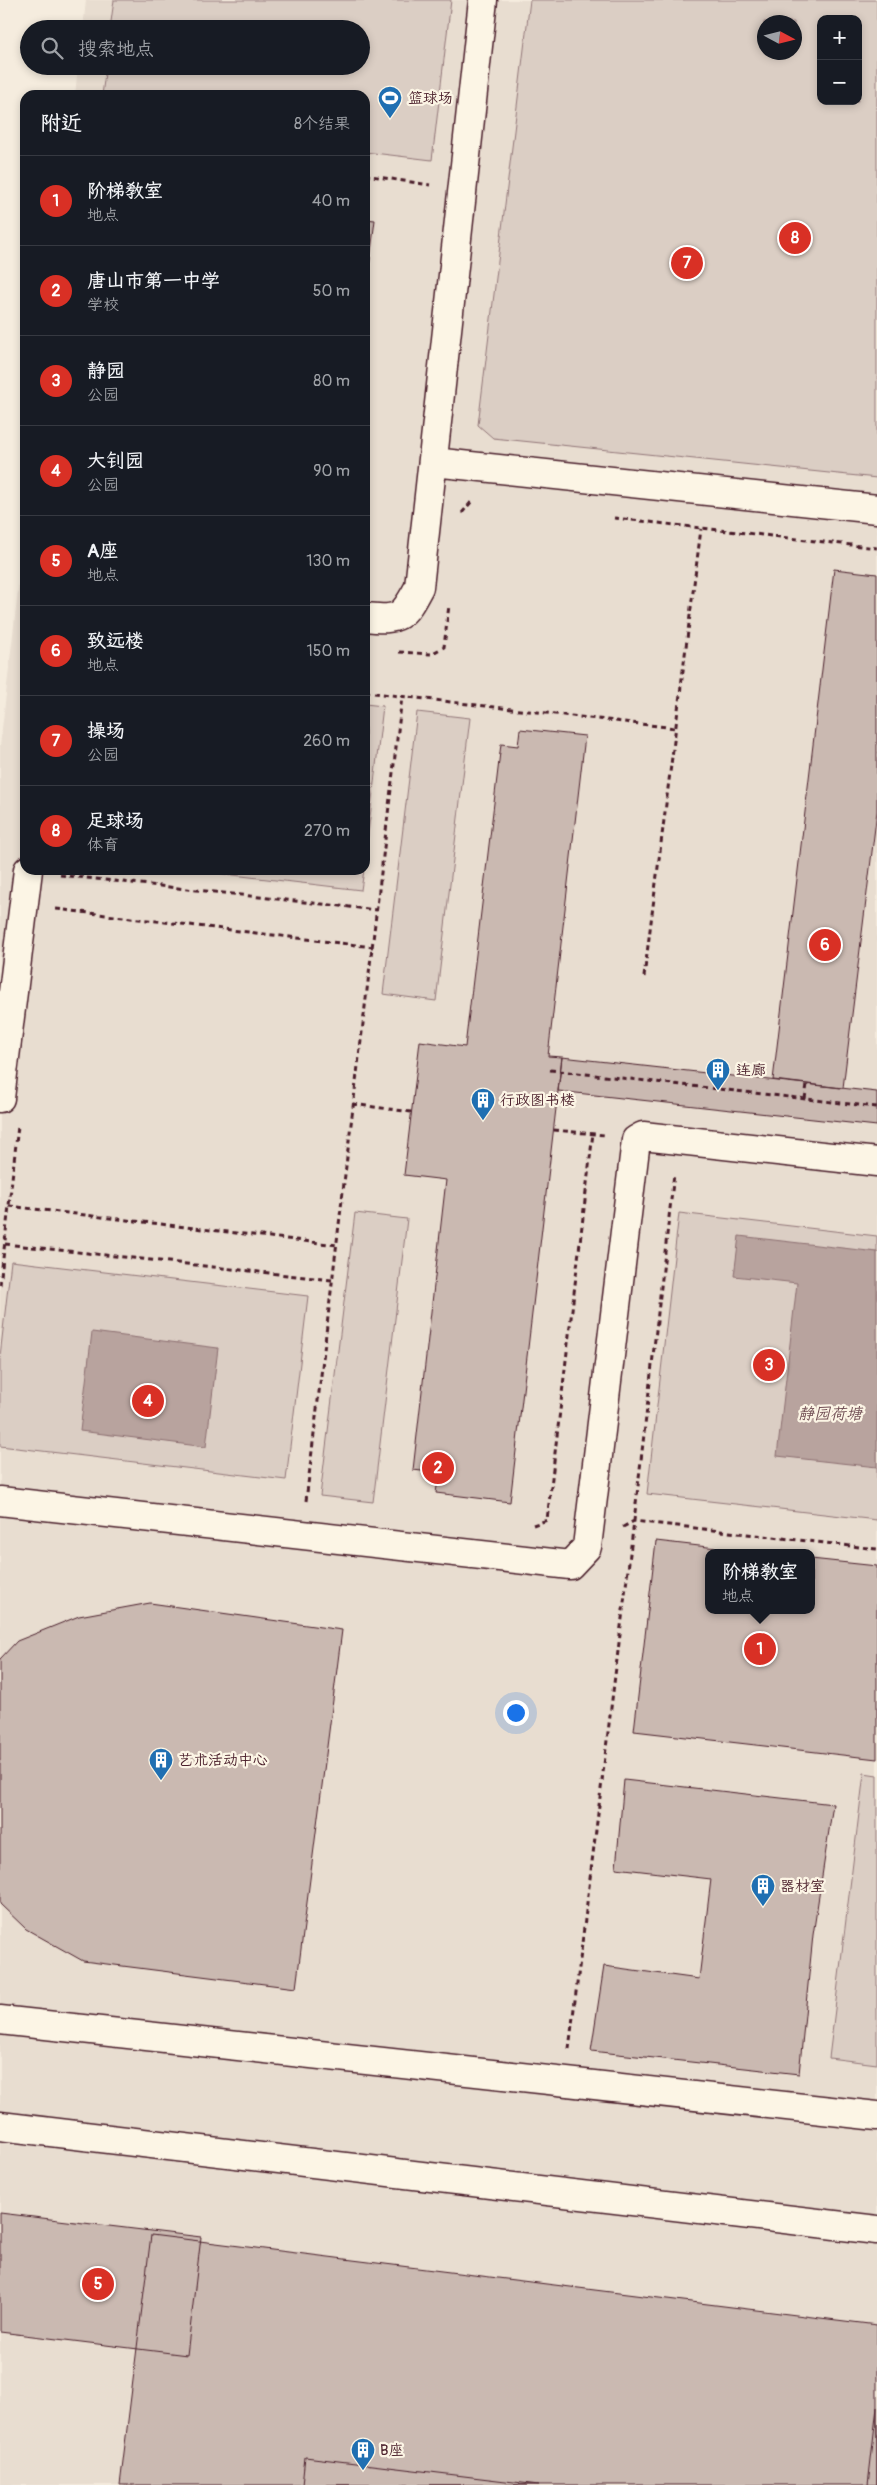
<!DOCTYPE html>
<html lang="zh">
<meta charset="utf-8">
<style>
body{margin:0;font-family:Pangolin,"LXGW WenKai TC",sans-serif;background:#20242c;color:#f1f3f6}
.controls{position:absolute;right:15px;top:15px;display:grid;overflow:hidden;border-radius:10px;box-shadow:0 2px 8px #0003}
.controls button{width:45px;height:45px;display:grid;place-items:center;padding:0;border:0;border-bottom:1px solid #363941;background:#171b24;color:#f1f3f6;font:25px sans-serif}
.compass{position:absolute;left:757px;top:15px;width:45px;height:45px;border-radius:50%;background:#171b24;box-shadow:0 2px 8px #0003;rotate:97deg}
.you{position:absolute;left:515px;top:1712px;width:18px;height:18px;margin:-12px;border:4px solid #fff;border-radius:50%;background:#1a73e8;box-shadow:0 0 0 8px #1a73e833}
.badge{display:grid;place-items:center;width:32px;height:32px;border-radius:50%;background:#d93025;color:#fff;font-size:16px;font-weight:700}
.pin{position:absolute;translate:-50% -50%;border:2px solid #fff;box-shadow:0 1px 5px #0006}
.popup{position:absolute;left:705px;top:1549px;width:110px;height:65px;box-sizing:border-box;display:grid;place-content:center;border-radius:10px;background:#171b24;filter:drop-shadow(0 1px 4px #0005);font-size:16px;white-space:nowrap;color:#9ea1a6}
.popup b{font-size:19px;color:#f1f3f6}
.popup::after{content:'';position:absolute;left:50%;top:100%;margin-left:-10px;border:10px solid transparent;border-top-color:#171b24}
.list{margin:0;padding:0;list-style:none}
h2{display:flex;justify-content:space-between;align-items:center;height:65px;margin:0;padding:0 20px;font-size:21px}
h2 small{font-size:16px;font-weight:400;color:#9ea1a6}
.list li{display:grid;grid-template-columns:32px 1fr auto;gap:15px;align-items:center;box-sizing:border-box;height:90px;padding:0 20px;border-top:1px solid #363941}
.list b{display:block;font-size:19px;white-space:nowrap}
.list p{margin:0;font-size:16px;white-space:nowrap;color:#9ea1a6}
.list em{font-size:16px;font-style:normal;color:#9ea1a6}
.icon{flex:none;width:28px;height:28px;fill:none;stroke:currentColor;stroke-width:2;stroke-linecap:round;stroke-linejoin:round}
.map{position:relative;flex:none;width:877px;height:2485px;overflow:hidden}
.search{position:absolute;background:#171b24;box-shadow:0 2px 8px #0003;left:20px;top:20px;width:350px;height:55px;display:flex;align-items:center;gap:12px;box-sizing:border-box;padding:0 18px;border-radius:28px;color:#9ea1a6;font-size:19px}
.panel{position:absolute;background:#171b24;box-shadow:0 2px 8px #0003;left:20px;top:90px;width:350px;height:785px;border-radius:15px}
.map>svg:first-child{display:block}
</style>
<div class="map">
<svg width="877" height="2485" viewBox="0 0 877 2485">
<rect width="100%" height="100%" fill="#f5ecde"/>
<filter id="ink" filterUnits="userSpaceOnUse"><feTurbulence type="fractalNoise" baseFrequency=".02" numOctaves="2"/><feDisplacementMap in="SourceGraphic" scale="10" xChannelSelector="R" yChannelSelector="G"/><feConvolveMatrix kernelMatrix="1 2 1 2 8 2 1 2 1" color-interpolation-filters="sRGB"/></filter>
<g filter="url(#ink)">
<!-- built -->
<path fill="#e8ddd0" fill-rule="evenodd" d="M86 0H877V2485H0V746L25 530V870H365V95H75L78 66H361V29H83ZM821 19H858V101H821ZM764 22H794V52H764ZM709 1553H811V1610H709Z"/>
<!-- green -->
<path fill="#dbcec4" stroke="#927678" fill-rule="evenodd" d="M114 0H451L432 160 365 152V95H102L106 66H361V29H110Z
M530 0H877V478L493 438 478 425ZM821 19H858V101H821ZM794 22V52H764V22Z
M365 704 383 706 365 860Z
M417 712 470 718 436 1001 383 994Z
M190 870H364L361 890Z
M355 1213 407 1219 373 1502 320 1496Z
M679 1213 877 1236V1520L647 1494Z
M11 1261 308 1296 286 1480 0 1446V1356Z
M864 1773 877 1775V2064L829 2058Z"/>
<!-- water -->
<path fill="#b8a39e" stroke="#8c6e70" d="M739 1236 877 1252V1467L777 1456 797 1283 734 1276Z
M92 1332 218 1348 206 1447 80 1431Z"/>
<!-- building -->
<path fill="#cab9b1" stroke="#4a1f2b" d="M365 219 375 220 365 299Z
M834 569 877 574V811L843 1088 773 1080Z
M520 729 585 736 548 1056 562 1057 510 1502 436 1493 439 1473 413 1470 446 1180 404 1175 420 1041 465 1047 501 744 518 746Z
M562 1057 877 1092V1126L558 1091Z
M656 1541 760 1553H709V1610H811V1559L877 1566V1759L634 1731Z
M150 1603 342 1630 296 1988 83 1961 26 1929 0 1904V1659L17 1641 79 1616Z
M624 1780 833 1804 813 1935 799 2074 591 2051 604 1966 699 1979 711 1879 616 1868Z
M0 2213 201 2237 187 2355 0 2332Z
M151 2235 877 2325V2485H120Z
M877 2407V2485H868Z
M305 2457 539 2485H302Z"/>
<g fill="none" stroke-linecap="round" stroke-linejoin="round">
<defs>
<path id="minor" d="M433 462 877 509
M365 617C400 621 403 617 419 587L483 0
M0 1098 28 870
M0 1501 570 1565 587 1547 636 1140 643 1136 877 1162
M0 2020 877 2116
M0 2126 877 2230"/>
</defs>
<!-- minor casing -->
<use href="#minor" stroke="#4a1f2b" stroke-width="31"/>
<!-- path -->
<path stroke="#4a1f2b" stroke-width="3" stroke-dasharray="5 4" stroke-linecap="butt" d="M365 175 430 185
M462 513 472 501
M614 518 877 548
M399 652 431 654 444 647 449 605
M365 692 675 728
M60 875 377 910
M56 909 373 947
M644 977 701 529
M550 1070 877 1107
M805 1099 807 1084
M353 1104 411 1112
M554 1130 605 1135
M9 1206 337 1245
M5 1244 332 1280
M0 1285 18 1126
M306 1501 402 697
M533 1525 547 1520 593 1133
M623 1527 634 1521 877 1549
M569 2049 634 1521 674 1174"/>
<!-- minor -->
<use href="#minor" stroke="#fcf5e5" stroke-width="28"/>
</g>
</g>
<!-- icons -->
<defs>
<symbol id="stadium-pin" viewBox="-11 -11 22 30"><path d="M0 17L-7.5 6A9.5 9.5 0 1 1 7.5 6Z" fill="#1f6fb2" stroke="#fcf5e5"/><path d="M0-5a6.5 5 0 1 0 0 10a6.5 5 0 1 0 0-10ZM-3.5-1.8h7v3.6h-7Z" fill="#fff"/></symbol>
<symbol id="building-pin" viewBox="-11 -11 22 30"><path d="M0 17L-7.5 6A9.5 9.5 0 1 1 7.5 6Z" fill="#1f6fb2" stroke="#fcf5e5"/><path d="M-4-6H4V6H1V3H-1V6H-4ZM-2.5-4.3h1.7v1.8h-1.7ZM.8-4.3h1.7v1.8H.8ZM-2.5-1h1.7V.8h-1.7ZM.8-1h1.7V.8H.8Z" fill="#fff"/></symbol>
</defs>
<g fill-rule="evenodd">
<use href="#stadium-pin" x="376" y="84" width="28" height="38"/>
<use href="#building-pin" x="704" y="1056" width="28" height="38"/>
<use href="#building-pin" x="469" y="1086" width="28" height="38"/>
<use href="#building-pin" x="147" y="1746" width="28" height="38"/>
<use href="#building-pin" x="749" y="1872" width="28" height="38"/>
<use href="#building-pin" x="349" y="2436" width="28" height="38"/>
</g>
<g text-anchor="middle" stroke-width="4.5" stroke-linejoin="round" paint-order="stroke">
<!-- poi labels -->
<g font-size="15" fill="#4a1f2b" stroke="#fcf5e5" text-anchor="start">
<text x="408" y="103">篮球场</text>
<text x="736" y="1075">连廊</text>
<text x="500" y="1105">行政图书楼</text>
<text x="178" y="1765">艺术活动中心</text>
<text x="780" y="1891">器材室</text>
<text x="380" y="2455">B座</text>
</g>
<!-- water labels -->
<g font-size="16" font-style="italic" fill="#704d53" stroke="#fcf5e5">
<text x="830" y="1419">静园荷塘</text>
</g>
</g>
</svg>
<div class="controls">
<button>+</button>
<button>−</button>
</div>
<svg class="compass" viewBox="-18 -18 36 36"><path d="M0-13l5 13h-10z" fill="#e53935"/><path d="M0 13l5-13h-10z" fill="#9ea1a6"/></svg>
<div class="you"></div>
<div class="pin badge" style="left:760px;top:1649px">1</div>
<div class="popup"><b>阶梯教室</b>地点</div>
<div class="pin badge" style="left:438px;top:1468px">2</div>
<div class="pin badge" style="left:769px;top:1365px">3</div>
<div class="pin badge" style="left:148px;top:1401px">4</div>
<div class="pin badge" style="left:98px;top:2284px">5</div>
<div class="pin badge" style="left:825px;top:945px">6</div>
<div class="pin badge" style="left:687px;top:263px">7</div>
<div class="pin badge" style="left:795px;top:238px">8</div>
<div class="search"><svg class="icon" aria-label="search" viewBox="0 0 24 24"><circle cx="10" cy="10" r="6"/><path d="M15 15l6 6"/></svg>搜索地点</div>
<section class="panel">
<h2>附近<small>8个结果</small></h2>
<ul class="list">
<li><span class="badge">1</span><div><b>阶梯教室</b><p>地点</p></div><em>40 m</em></li>
<li><span class="badge">2</span><div><b>唐山市第一中学</b><p>学校</p></div><em>50 m</em></li>
<li><span class="badge">3</span><div><b>静园</b><p>公园</p></div><em>80 m</em></li>
<li><span class="badge">4</span><div><b>大钊园</b><p>公园</p></div><em>90 m</em></li>
<li><span class="badge">5</span><div><b>A座</b><p>地点</p></div><em>130 m</em></li>
<li><span class="badge">6</span><div><b>致远楼</b><p>地点</p></div><em>150 m</em></li>
<li><span class="badge">7</span><div><b>操场</b><p>公园</p></div><em>260 m</em></li>
<li><span class="badge">8</span><div><b>足球场</b><p>体育</p></div><em>270 m</em></li>
</ul>
</section>
</div>
